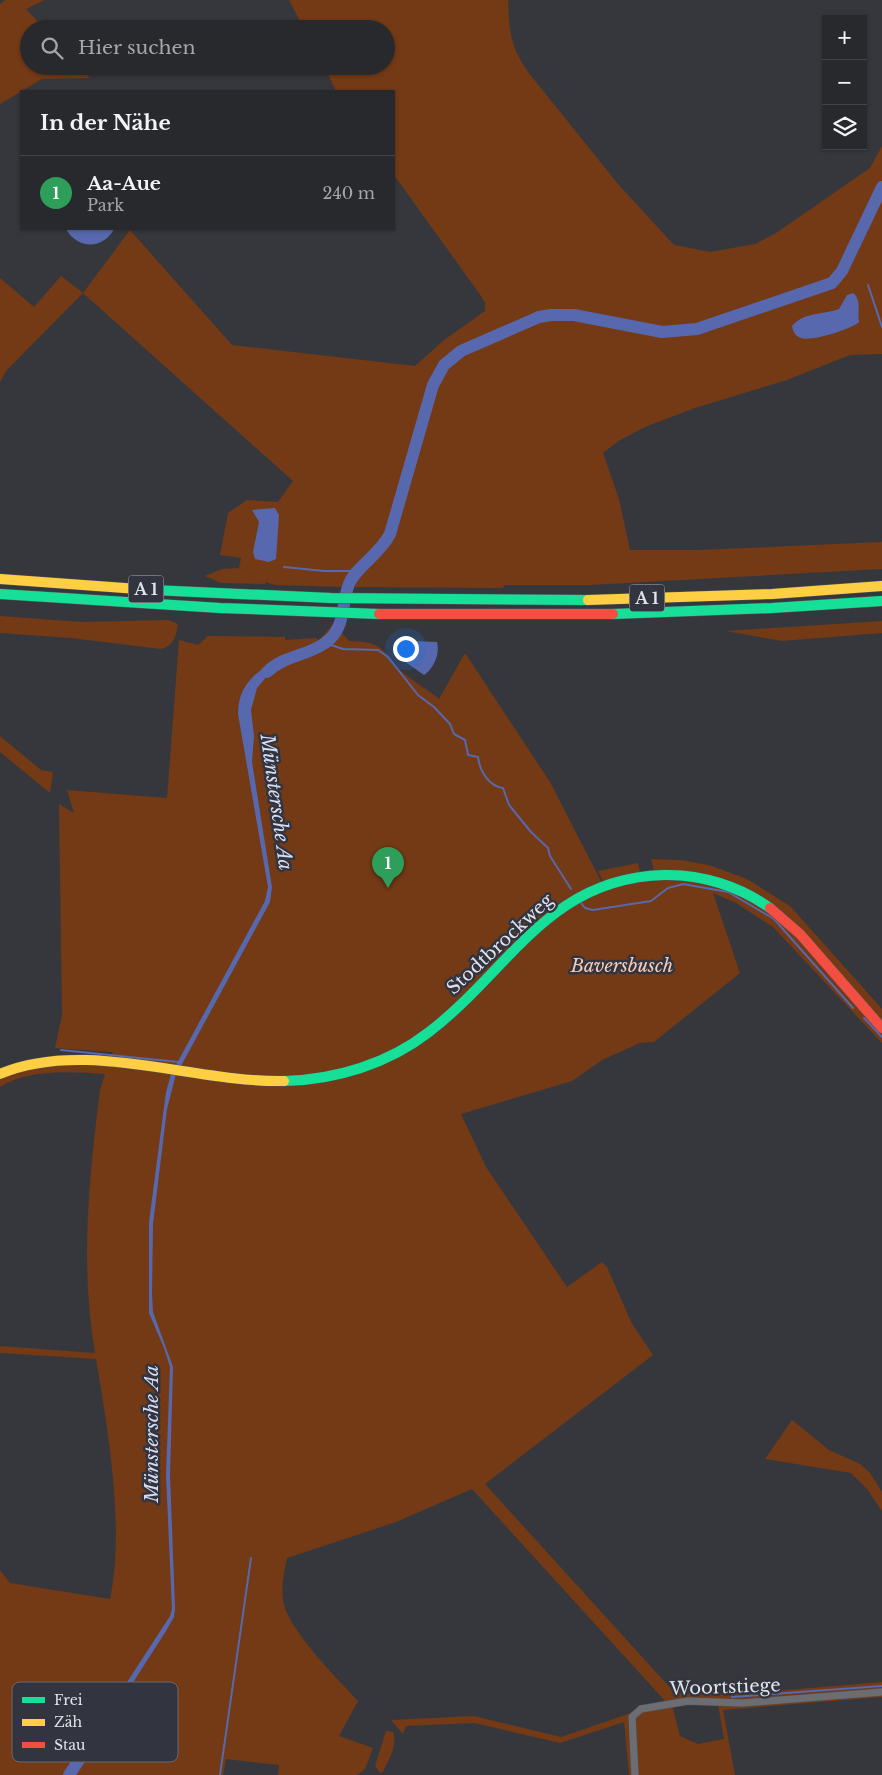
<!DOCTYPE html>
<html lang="de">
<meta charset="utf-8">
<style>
body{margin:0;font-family:"Libre Baskerville",serif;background:#303135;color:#f1f3f6}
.controls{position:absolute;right:15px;top:15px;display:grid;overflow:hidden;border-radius:0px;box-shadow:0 1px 4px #0004}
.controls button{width:45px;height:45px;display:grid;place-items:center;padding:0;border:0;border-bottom:1px solid #444549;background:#28292d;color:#f1f3f6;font:25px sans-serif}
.you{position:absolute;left:405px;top:648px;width:18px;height:18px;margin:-12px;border:4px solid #fff;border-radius:50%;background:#1a73e8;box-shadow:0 0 0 8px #1a73e833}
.badge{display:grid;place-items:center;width:32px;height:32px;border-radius:50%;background:#bca0f2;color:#fff;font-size:16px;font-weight:700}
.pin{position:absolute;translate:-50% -41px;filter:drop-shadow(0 1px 2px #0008)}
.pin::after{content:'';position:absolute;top:26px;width:18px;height:15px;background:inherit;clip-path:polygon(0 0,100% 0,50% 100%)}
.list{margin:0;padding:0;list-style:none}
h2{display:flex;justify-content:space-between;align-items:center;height:65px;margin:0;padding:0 20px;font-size:21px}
h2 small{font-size:16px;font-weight:400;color:#a5a6aa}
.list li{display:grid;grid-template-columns:32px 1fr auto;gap:15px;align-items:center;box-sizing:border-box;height:75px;padding:0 20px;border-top:1px solid #444549}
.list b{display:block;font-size:19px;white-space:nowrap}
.list p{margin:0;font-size:16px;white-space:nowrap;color:#a5a6aa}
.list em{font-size:16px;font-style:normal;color:#a5a6aa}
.icon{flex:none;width:28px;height:28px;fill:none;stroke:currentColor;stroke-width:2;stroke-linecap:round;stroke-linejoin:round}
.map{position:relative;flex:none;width:882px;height:1775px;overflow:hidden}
.search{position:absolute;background:#28292d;box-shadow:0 1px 4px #0004;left:20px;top:20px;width:375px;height:55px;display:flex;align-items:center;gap:12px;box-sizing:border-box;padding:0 18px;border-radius:28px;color:#a5a6aa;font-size:19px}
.panel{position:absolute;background:#28292d;box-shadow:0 1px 4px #0004;left:20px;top:90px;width:375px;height:140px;border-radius:0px}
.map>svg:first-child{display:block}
</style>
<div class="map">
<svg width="882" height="1775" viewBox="0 0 882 1775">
<rect width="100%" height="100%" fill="#36373c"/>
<!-- green -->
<path fill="#733a15" d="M5 0H45L26 9 45 29H29V66H79L90 78 42 79 0 104V4Z
M289 0H508C510 33 509 43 528 72L618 184 674 245 710 252 755 244 776 233 870 168 882 146V354L850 355 787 380 695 408 645 427 620 440 603 453 619 499 630 550H698L882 542V569L591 585H504L503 588 352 587 349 593 343 624H347L341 632 349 641C389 641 381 655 407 676 417 684 429 690 439 699L465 653 550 782 605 889 631 879H694L739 892 775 914 882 1032V1043L773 927 736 903 713 893 740 973 654 1042 640 1043 602 1060 572 1081 461 1114 486 1167 567 1287 602 1262 607 1267 632 1324 653 1355 485 1484 674 1692 750 1693 882 1682V1690L776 1699 666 1702 472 1489 396 1522 287 1558C284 1573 281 1586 283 1600 287 1629 338 1679 358 1701L339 1736 373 1748 365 1769 357 1775H278L279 1765 226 1759 223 1775H0V1570L10 1583 110 1599C125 1529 108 1430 96 1359L0 1353V1346L95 1353C80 1266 89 1177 100 1090L105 1074C72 1072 30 1068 0 1087V1079C35 1062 71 1065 108 1066L113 1052 55 1048 62 1015 59 804 74 813 67 790 167 798 179 640 198 645 208 636 285 637V640L316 638 319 640 333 624 339 623 346 587 275 585 266 582 265 584 221 583 205 576 222 569 239 568 241 558 220 555 228 513 247 500 278 502 293 481 83 293 6 371 0 382V278L34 307 61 276 83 293 130 230 232 345 415 366 444 340 485 311V303L481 296 394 175V91H336L324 66H386V29H304Z
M0 616 82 622 169 620 178 624C176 636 174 646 161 649L71 638 0 633Z
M882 621V633L782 641 726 631Z
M0 736 41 770 53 772 50 793 0 752Z
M651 859 680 860 709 865 747 879 790 906 882 1009V1025L793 923 741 888 654 871Z
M638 863 640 872 603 881 598 871Z
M792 1420 829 1450 860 1464 870 1473 882 1492V1511L867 1489 851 1473 765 1459Z
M882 1694V1697L723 1710 735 1775H637L633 1726 637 1713 672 1705 680 1736 698 1744 724 1739 718 1704Z
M631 1713 628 1720 633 1775H629L624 1722 560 1743 474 1723 406 1726 403 1734 391 1720 474 1716 561 1737Z
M386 1731 393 1732C398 1745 388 1761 383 1772L380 1773 375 1766Z"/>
<!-- water -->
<path fill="#5768ae" d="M66 229H114C103 250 77 249 66 229Z
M853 293C862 300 857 312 859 322 852 329 811 342 801 338 795 336 793 331 792 326 804 312 822 315 839 309L847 295Z
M275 508 279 515 276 559 269 562 255 559 253 552 259 522 252 510Z
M414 641 437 642C440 654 434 668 424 675L404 661 402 656Z
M279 659 280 664 268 675 257 688 251 710 254 736 252 762 272 887 270 902 181 1066 176 1065 265 901 268 887 238 714C238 686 254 672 279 659Z
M171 1074H176L167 1109 153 1224 152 1294 153 1312 173 1367 170 1475 175 1609 174 1617 166 1631 86 1756 81 1753 170 1616 172 1609 166 1475 170 1367 164 1348 149 1313V1222L166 1092Z"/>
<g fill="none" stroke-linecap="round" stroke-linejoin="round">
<!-- stream -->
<path stroke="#5768ae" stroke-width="2" d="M868 285 882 327
M284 567 324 571H358
M325 643 343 649 378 650 388 657 418 695 434 707 450 724 454 734 465 740 468 755 478 757C480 772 489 786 503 788L509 805 531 832 548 848 550 856 571 889
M581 903 585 908 593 910 651 901 668 888 683 884 728 892 774 919 853 1008
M864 1018 882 1037
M61 1050 178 1062
M732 1697 882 1686
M220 1775 251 1558"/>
<!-- river -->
<path stroke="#5768ae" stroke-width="12" d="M267 672C283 656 307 656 325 643 346 629 341 604 349 584 355 568 380 554 390 534L433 385 444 365 461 351 539 317 551 315H574L662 332 697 329 832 283 842 271 882 187
M69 1775 93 1739"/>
<defs>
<path id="street" d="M635 1775 632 1717 641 1709 688 1701 742 1703 882 1692"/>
<path id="fast" d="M152 590 331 598 588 600
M0 594 220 608 379 614
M613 614 772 608 882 601
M284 1081C335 1080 388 1064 429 1032 510 970 548 878 664 875 701 874 739 886 770 908"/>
<path id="slow" d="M0 579 152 590
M588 600 772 594 882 586
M0 1074C85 1038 194 1083 284 1081"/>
<path id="jam" d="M379 614H613
M770 908 800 934 882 1028"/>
</defs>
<!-- street casing -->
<use href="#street" stroke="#515357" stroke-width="8"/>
<!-- fast casing -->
<use href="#fast" stroke="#515357" stroke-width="11"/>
<!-- slow casing -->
<use href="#slow" stroke="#515357" stroke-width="11"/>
<!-- jam casing -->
<use href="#jam" stroke="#515357" stroke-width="11"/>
<!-- street -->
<use href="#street" stroke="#6c6d72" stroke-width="7"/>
<!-- fast -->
<use href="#fast" stroke="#16e098" stroke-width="10"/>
<!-- slow -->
<use href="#slow" stroke="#ffcf43" stroke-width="10"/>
<!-- jam -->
<use href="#jam" stroke="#f24e42" stroke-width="10"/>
</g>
<g text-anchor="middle" stroke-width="5" stroke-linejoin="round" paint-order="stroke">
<!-- shield labels -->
<g fill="#323540" stroke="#acafb7" stroke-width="1">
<rect x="128.5" y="575.5" width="35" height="27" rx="4"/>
<rect x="629.5" y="584.5" width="35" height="27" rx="4"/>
</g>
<g font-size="16" font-weight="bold" fill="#e0e3ea">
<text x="146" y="595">A 1</text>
<text x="647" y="604">A 1</text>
</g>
<!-- street labels -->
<g font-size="18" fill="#e0e3ea" stroke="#323540">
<text transform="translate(500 944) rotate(-43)" y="6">Stodtbrockweg</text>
<text transform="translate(725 1687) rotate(-2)" y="6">Woortstiege</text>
</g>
<!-- park labels -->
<g font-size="18" font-style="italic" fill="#f9ccb5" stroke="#323540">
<text x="622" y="972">Baversbusch</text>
</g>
<!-- water labels -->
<g font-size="19" font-style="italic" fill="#d6ddf2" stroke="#323540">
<text transform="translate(277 802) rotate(82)" y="7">Münstersche Aa</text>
<text transform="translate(151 1434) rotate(-90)" y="7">Münstersche Aa</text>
</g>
</g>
<!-- legend -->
<rect x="12" y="1682" width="166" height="80" rx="8" fill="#323540" stroke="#666973" stroke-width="1"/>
<rect x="22" y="1697" width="23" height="6" fill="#16e098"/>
<rect x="22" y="1719" width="23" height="7" fill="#ffcf43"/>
<rect x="22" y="1742" width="23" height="6" fill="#f24e42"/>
<g font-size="14" fill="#e0e3ea">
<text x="54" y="1705">Frei</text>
<text x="54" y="1727">Zäh</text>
<text x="54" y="1750">Stau</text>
</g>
</svg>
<div class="controls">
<button>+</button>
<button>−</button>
<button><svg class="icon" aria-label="layers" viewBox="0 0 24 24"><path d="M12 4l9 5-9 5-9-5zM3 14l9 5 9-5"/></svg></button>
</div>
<div class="you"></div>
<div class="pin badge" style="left:388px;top:888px;background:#2e9e5b">1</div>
<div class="search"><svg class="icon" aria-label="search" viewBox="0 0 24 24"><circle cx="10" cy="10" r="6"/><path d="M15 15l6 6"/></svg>Hier suchen</div>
<section class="panel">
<h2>In der Nähe<small></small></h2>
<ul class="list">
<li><span class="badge" style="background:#2e9e5b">1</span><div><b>Aa-Aue</b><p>Park</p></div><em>240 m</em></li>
</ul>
</section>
</div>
